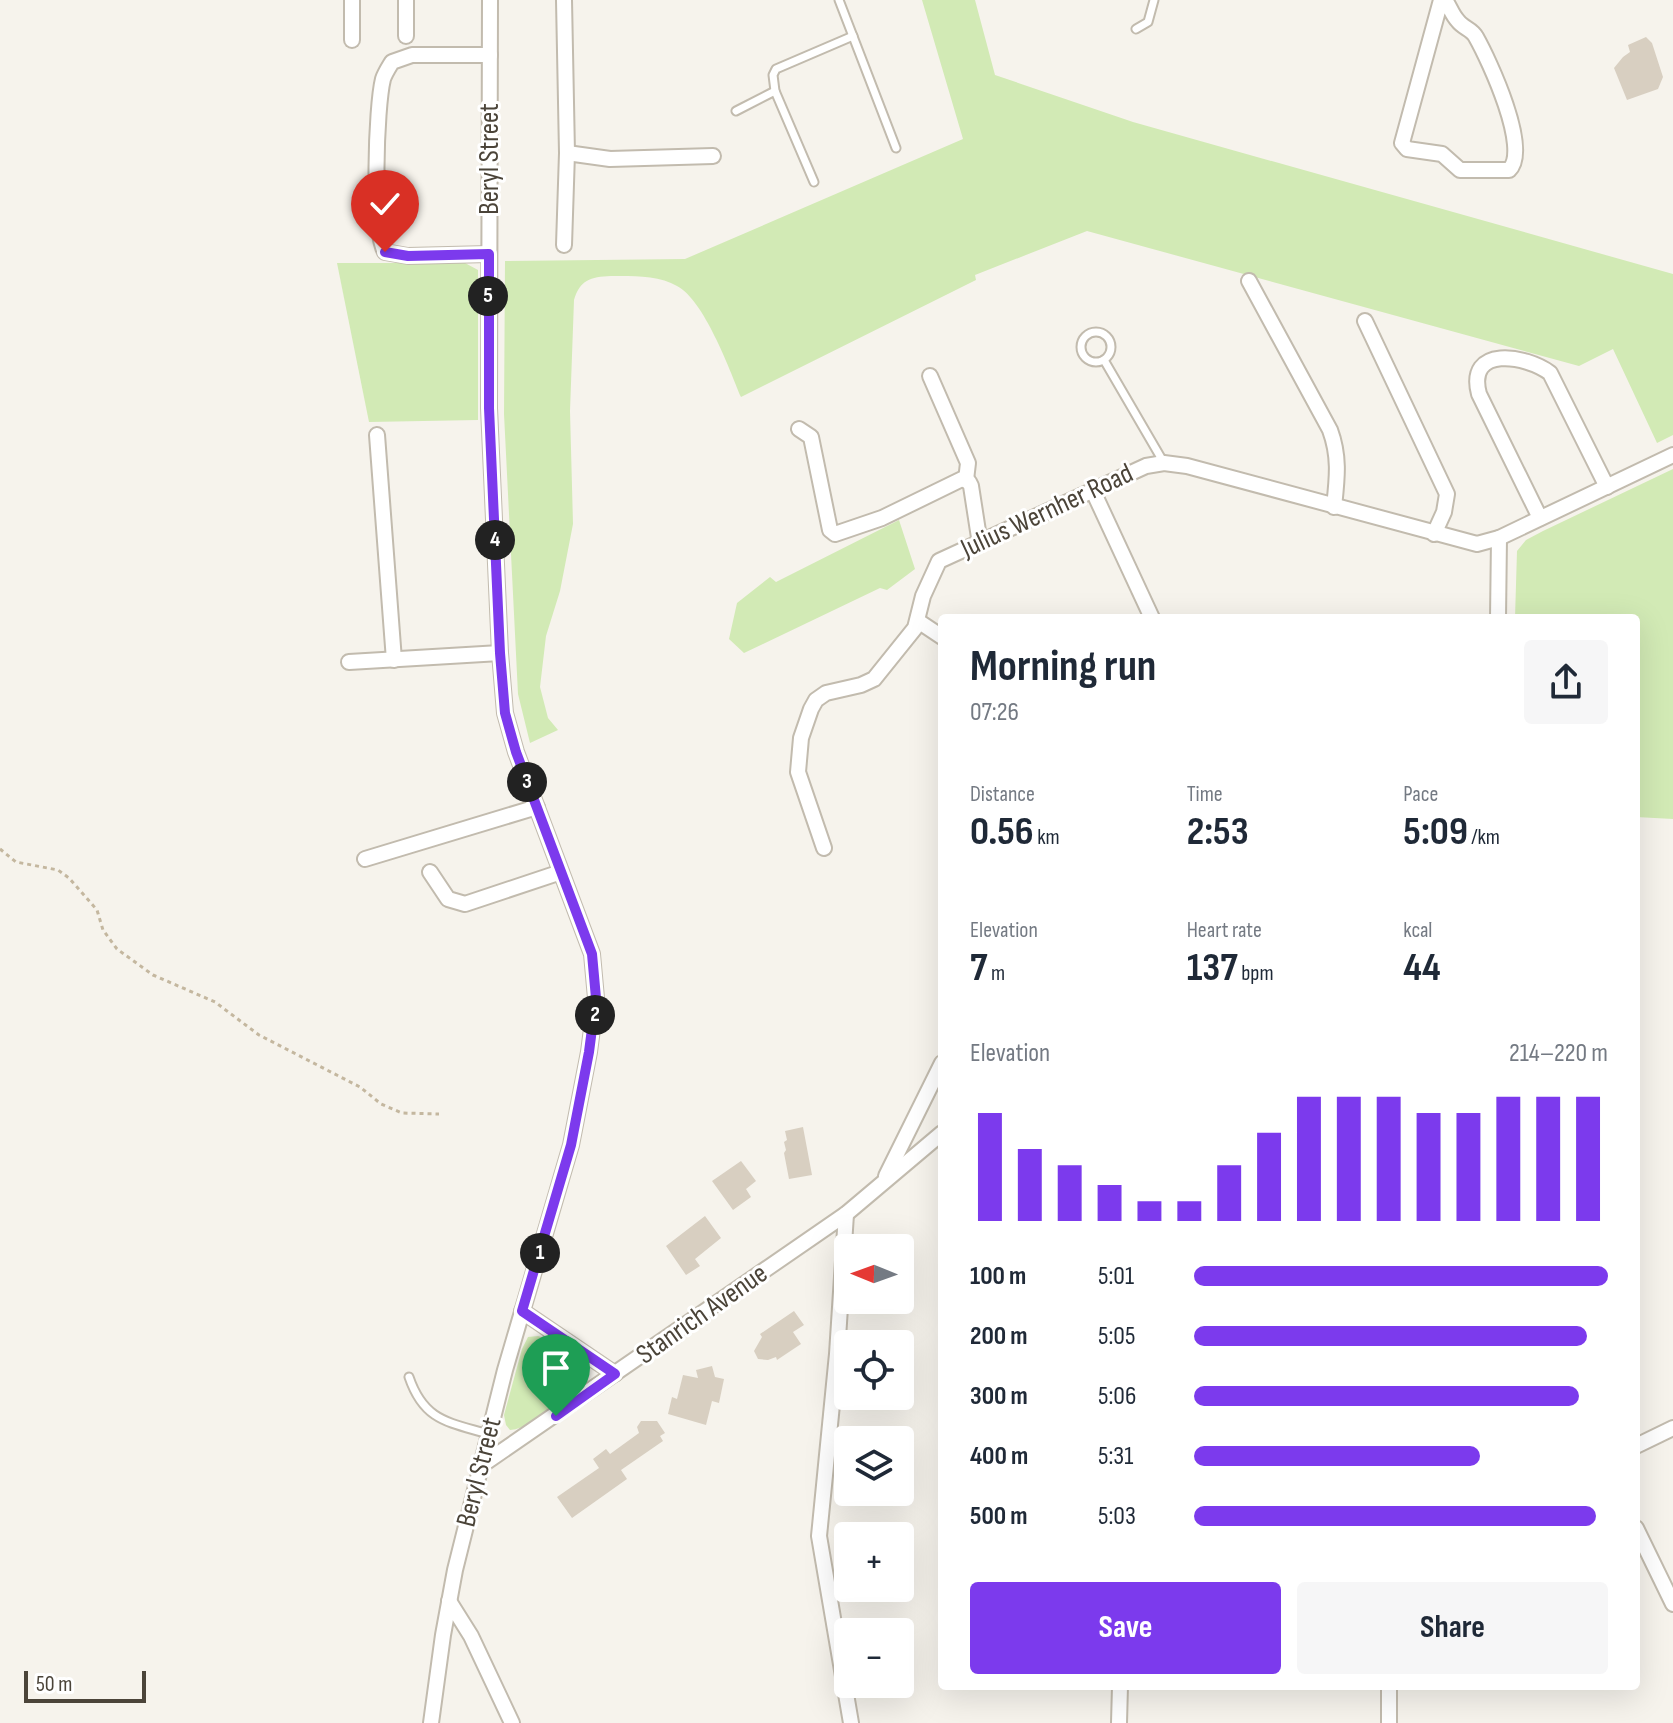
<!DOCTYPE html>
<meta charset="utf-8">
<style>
:root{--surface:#fff;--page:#f6f6f7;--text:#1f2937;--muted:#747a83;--accent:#7c3aed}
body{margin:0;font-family:"Sofia Sans Condensed",sans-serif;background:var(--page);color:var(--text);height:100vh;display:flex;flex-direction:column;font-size:30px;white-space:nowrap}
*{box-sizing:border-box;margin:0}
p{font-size:26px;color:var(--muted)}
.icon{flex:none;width:44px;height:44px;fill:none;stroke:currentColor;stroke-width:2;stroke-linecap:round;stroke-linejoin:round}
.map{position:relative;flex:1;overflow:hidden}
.sheet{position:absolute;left:938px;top:614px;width:702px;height:1076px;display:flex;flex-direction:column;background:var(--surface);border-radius:8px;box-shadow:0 8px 32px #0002}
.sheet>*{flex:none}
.needle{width:52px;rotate:271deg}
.controls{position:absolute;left:834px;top:1234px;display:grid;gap:16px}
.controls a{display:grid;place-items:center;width:80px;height:80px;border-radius:8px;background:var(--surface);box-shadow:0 8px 32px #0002;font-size:40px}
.scale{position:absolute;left:24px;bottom:20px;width:122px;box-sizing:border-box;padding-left:8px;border:4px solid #4b4439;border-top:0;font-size:22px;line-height:28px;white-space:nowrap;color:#4b4439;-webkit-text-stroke:6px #fff;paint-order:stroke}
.pin{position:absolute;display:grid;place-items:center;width:68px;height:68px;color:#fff;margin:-82px -34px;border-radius:50% 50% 50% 0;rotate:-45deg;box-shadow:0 0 8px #0007}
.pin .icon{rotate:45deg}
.km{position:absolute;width:40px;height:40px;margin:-20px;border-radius:50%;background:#222;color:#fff;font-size:22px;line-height:40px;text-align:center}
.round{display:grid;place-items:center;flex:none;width:84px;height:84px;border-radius:8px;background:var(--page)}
.overview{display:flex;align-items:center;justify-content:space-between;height:136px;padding:0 32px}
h1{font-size:44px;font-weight:700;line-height:60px}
.stats{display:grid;grid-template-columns:repeat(3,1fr);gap:12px;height:136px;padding:8px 32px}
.stats div{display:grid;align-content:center}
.stats b{font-size:40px;font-weight:700}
.stats small{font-size:22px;font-weight:400}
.stats p{font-size:22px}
.chart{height:224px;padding:16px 32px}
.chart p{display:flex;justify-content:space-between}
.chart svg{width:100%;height:144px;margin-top:8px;stroke:var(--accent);stroke-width:6}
.cta{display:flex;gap:16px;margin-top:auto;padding:16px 32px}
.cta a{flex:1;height:92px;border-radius:8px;background:var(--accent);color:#fff;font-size:32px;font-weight:700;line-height:92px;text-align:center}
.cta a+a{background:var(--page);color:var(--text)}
ul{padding:0 32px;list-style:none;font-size:26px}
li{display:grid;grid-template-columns:128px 96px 1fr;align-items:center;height:60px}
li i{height:20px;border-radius:10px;background:var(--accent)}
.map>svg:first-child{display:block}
</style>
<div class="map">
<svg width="1673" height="1723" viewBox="0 0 1673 1723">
<rect width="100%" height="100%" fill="#f6f3ec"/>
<g fill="#d2eab5">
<path d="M 922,0 L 975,0 L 995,75 L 1133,122 L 1673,274 L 1673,435 L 1657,443 L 1613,349 L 1579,366 L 1087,231 L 975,275 L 976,280 L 741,397 C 729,368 704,300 677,286 C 659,275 631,276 611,276 C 590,277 580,280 574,300 L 570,411 L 573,524 L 560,591 L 546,636 L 540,687 L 548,718 L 558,730 L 530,743 L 518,694 L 504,414 L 505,261 L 685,259 L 963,139 Z"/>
<path d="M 337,263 L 465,263 L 478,270 L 478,420 L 369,422 Z"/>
<path d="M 1673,469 L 1673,819 L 1636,817 L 1636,618 L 1515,618 L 1517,551 L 1526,540 L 1543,531 Z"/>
<path d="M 899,520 L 915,569 L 887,590 L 880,588 L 744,653 L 729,639 L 737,603 L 770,577 L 776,582 Z"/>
<path d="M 538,1336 C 549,1339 556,1346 565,1351 C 602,1374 571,1394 548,1410 C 537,1418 525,1429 510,1430 L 506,1425 L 504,1415 L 522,1349 L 528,1337 Z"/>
</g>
<g fill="#d8cfc1">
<path d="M 1646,37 L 1652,43 L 1663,77 L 1658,89 L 1627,100 L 1614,68 L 1623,57 L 1630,52 L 1628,45 Z"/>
<path d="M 803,1127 L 812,1175 L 789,1179 L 784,1153 L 786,1150 L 784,1142 L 787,1140 L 785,1131 Z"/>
<path d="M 741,1161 L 756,1181 L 746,1189 L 751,1197 L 733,1210 L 712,1181 Z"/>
<path d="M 705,1216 L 721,1238 L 695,1259 L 700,1266 L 686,1275 L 666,1246 Z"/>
<path d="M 794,1311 L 804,1325 L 793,1332 L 801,1344 L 777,1360 L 776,1357 L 768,1360 L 758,1359 L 754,1351 L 762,1337 L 760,1334 Z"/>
<path d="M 712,1366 L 715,1377 L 724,1379 L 719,1403 L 712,1401 L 706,1425 L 668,1414 L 672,1397 L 677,1399 L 683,1375 L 698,1378 L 696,1370 Z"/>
<path d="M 641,1421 L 657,1421 L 665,1433 L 660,1436 L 663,1441 L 621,1470 L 627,1479 L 572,1518 L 557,1497 L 599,1468 L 593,1459 L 606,1449 L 610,1454 L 639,1433 L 637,1427 Z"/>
</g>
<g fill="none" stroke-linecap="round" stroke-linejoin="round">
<g stroke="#c2bbae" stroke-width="11">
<g id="service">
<path d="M 839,0 L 896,148"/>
<path d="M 1136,29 L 1148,22 L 1154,0"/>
<path d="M 736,111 L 775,91"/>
<path d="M 814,182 L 775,91 L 773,75 L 776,69 L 853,36"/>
<circle cx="1096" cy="347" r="15"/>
<path d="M 1104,360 L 1164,463"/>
<path d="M 409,1377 C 424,1421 448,1422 488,1434"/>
</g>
</g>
<g stroke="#c2bbae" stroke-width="18">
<g id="minor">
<path d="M 352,0 L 352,40"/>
<path d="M 564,0 L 567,153 L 564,245"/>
<path d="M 1441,0 L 1402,143 L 1407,149 L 1442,154 L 1460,170 L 1509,170 C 1531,150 1489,60 1476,37 C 1472,29 1463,28 1458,21 C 1452,15 1450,7 1445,0"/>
<path d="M 406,36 L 406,0"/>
<path d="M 567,153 L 610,159 L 713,156"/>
<path d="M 489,254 L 408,256 L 385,252 C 372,230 376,107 383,79 C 385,73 389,67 392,62 L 412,55 L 490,55"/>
<path d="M 1249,281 L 1330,430 C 1340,457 1337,479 1334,507"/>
<path d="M 1365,321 L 1447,494 L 1444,512 L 1434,534"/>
<path d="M 930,376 L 968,463 L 966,480"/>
<path d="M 799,429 L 811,437 L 830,530 L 835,534 L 882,518 L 962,479 L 969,482 L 971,486 L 980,544"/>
<path d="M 377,435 L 394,660"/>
<path d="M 1093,491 L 1152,618"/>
<path d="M 1540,518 L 1479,394 C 1466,345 1526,355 1550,373 L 1607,487"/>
<path d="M 1498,618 L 1499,538"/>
<path d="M 918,621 L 942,637"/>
<path d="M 349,662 L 500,653"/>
<path d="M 824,848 L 798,772 L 801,738 L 811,709 L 816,700 L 826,693 L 861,685 L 874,679 L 915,628 L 923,596 L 939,561 L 1146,466 L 1164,463 L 1187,466 L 1477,544 L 1499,538 L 1673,455"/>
<path d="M 365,859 L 537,807"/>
<path d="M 430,872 L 448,899 L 465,904 L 561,872"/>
<path d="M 886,1176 L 942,1063"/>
<path d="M 846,1214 L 837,1354 L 819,1536 L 851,1723"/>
<path d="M 522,1311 L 615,1374"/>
<path d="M 1636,1446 L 1673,1428"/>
<path d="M 479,1467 L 846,1214 L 942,1133"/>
<path d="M 1636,1528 L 1673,1604"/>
<path d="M 449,1601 L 471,1636 L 512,1723"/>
<path d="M 431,1723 L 443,1635 L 455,1570 L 505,1370 L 571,1145 L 589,1052 L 596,998 L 592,954 L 516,752 L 505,713 L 500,653 L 489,408 L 490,0"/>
<path d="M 1119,1723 L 1120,1686"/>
<path d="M 1389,1723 L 1389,1686"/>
</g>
</g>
<path stroke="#c4b79f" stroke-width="3" stroke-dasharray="4 4" stroke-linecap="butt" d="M 0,849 L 16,862 L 58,870 L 69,878 L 97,910 L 103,930 L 117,949 L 153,975 L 215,1002 L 259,1035 L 360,1087 L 381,1104 L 402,1113 L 439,1114"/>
<use href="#service" stroke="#fff" stroke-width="7"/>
<use href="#minor" stroke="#fff" stroke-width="14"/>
</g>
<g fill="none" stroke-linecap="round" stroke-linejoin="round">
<g stroke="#fff" stroke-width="16">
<path id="route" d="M 385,252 L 408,256 L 489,254 L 489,408 L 500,653 L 505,713 L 516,752 L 592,954 L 596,998 L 589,1052 L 571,1145 L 522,1311 L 615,1374 L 556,1416"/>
</g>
<use href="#route" stroke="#7c3aed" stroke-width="10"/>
</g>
<g text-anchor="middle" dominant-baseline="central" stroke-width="6" stroke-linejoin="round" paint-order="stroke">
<g font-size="28" fill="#4b4439" stroke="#fff">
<text transform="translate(489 159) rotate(-90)">Beryl Street</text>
<text transform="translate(1047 511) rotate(-25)">Julius Wernher Road</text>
<text transform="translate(702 1314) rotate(-35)">Stanrich Avenue</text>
<text transform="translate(479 1472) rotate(-76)">Beryl Street</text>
</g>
</g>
</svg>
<div class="controls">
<a><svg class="needle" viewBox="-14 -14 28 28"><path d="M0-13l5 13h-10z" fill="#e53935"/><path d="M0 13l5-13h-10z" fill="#747a83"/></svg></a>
<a><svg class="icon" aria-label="locate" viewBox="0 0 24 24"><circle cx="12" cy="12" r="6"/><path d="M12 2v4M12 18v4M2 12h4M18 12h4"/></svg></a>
<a><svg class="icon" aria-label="layers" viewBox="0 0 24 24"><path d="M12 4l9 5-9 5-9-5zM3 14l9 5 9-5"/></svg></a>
<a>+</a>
<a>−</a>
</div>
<div class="scale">50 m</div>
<div class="pin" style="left:556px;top:1416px;background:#1e9e55"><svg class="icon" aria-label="arrive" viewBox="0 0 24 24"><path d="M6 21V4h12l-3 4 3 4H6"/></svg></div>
<div class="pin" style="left:385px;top:252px;background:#d93025"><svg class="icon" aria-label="check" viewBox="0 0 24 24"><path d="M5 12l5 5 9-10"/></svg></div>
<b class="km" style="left:540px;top:1253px">1</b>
<b class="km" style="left:595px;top:1015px">2</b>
<b class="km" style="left:527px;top:782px">3</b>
<b class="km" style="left:495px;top:540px">4</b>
<b class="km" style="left:488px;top:296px">5</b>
<section class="sheet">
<div class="overview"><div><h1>Morning run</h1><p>07:26</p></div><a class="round"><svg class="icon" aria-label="share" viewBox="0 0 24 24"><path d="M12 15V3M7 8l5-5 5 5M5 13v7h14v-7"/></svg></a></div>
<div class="stats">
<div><p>Distance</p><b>0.56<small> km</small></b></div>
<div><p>Time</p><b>2:53</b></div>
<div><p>Pace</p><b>5:09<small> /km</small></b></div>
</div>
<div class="stats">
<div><p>Elevation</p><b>7<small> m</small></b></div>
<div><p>Heart rate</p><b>137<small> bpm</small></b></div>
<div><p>kcal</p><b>44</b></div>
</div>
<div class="chart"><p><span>Elevation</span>214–220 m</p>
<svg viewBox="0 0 160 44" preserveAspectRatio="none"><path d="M5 44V11M15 44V22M25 44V27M35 44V33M45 44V38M55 44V38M65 44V27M75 44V17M85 44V6M95 44V6M105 44V6M115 44V11M125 44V11M135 44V6M145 44V6M155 44V6"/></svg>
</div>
<ul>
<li><b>100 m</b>5:01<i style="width:100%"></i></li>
<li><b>200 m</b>5:05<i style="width:95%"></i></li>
<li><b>300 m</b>5:06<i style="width:93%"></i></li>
<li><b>400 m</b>5:31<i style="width:69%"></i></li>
<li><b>500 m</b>5:03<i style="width:97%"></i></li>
</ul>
<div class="cta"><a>Save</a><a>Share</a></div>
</section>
</div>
